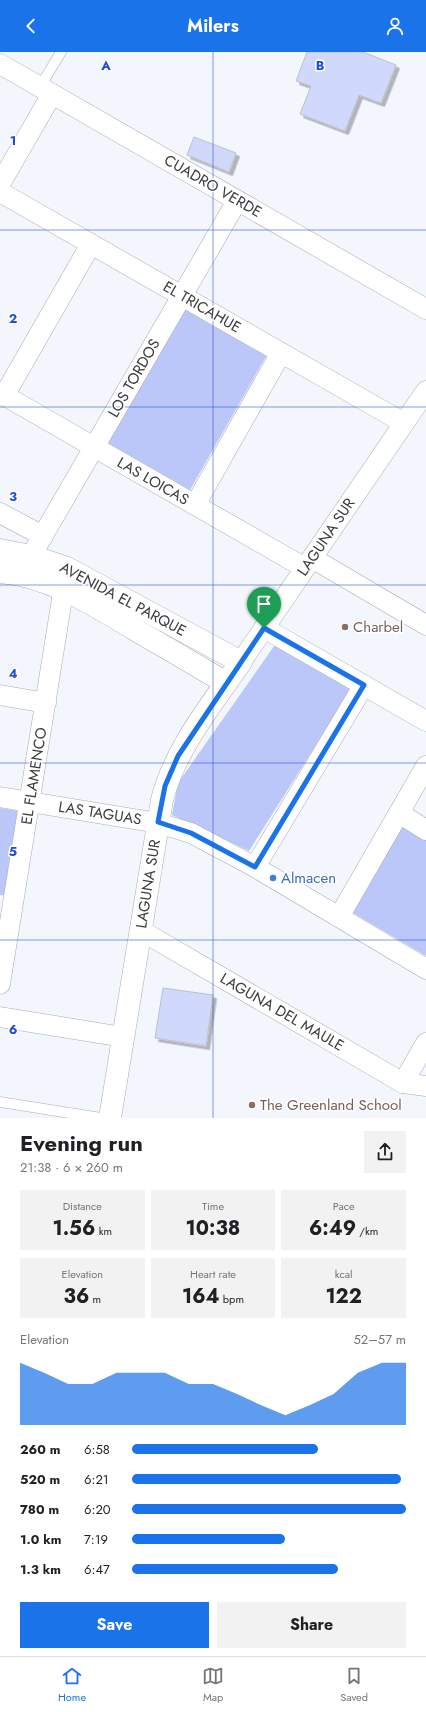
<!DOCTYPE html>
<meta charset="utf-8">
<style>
:root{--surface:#fff;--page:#f2f2f2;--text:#202124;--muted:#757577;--line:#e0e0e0;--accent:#1a73e8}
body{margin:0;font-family:Jost,sans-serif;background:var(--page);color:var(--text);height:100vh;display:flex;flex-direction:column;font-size:15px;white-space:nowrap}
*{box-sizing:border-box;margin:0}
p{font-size:13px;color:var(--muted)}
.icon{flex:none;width:22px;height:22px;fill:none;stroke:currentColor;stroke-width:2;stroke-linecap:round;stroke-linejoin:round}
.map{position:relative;height:1066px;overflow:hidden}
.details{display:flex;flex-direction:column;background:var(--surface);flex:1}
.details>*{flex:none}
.pin{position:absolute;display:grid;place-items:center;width:34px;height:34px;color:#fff;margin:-41px -17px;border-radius:50% 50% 50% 0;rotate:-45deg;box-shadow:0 0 4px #0007}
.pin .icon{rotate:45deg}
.round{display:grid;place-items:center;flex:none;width:42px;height:42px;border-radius:0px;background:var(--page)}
.head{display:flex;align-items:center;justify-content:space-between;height:68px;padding:0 20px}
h1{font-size:22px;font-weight:700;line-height:30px}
.figures{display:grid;grid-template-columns:repeat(3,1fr);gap:6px;height:68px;padding:4px 20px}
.figures div{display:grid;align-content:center;border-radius:0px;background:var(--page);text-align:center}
.figures b{font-size:20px;font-weight:700}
.figures small{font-size:11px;font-weight:400}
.figures p{font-size:11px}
.chart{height:112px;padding:8px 20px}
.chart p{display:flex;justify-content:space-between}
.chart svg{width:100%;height:72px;margin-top:4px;fill:var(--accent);opacity:.7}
.action{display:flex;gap:8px;margin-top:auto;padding:8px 20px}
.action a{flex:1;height:46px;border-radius:0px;background:var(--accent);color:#fff;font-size:16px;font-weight:700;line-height:46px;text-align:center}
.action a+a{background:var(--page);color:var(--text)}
ul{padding:0 20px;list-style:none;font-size:13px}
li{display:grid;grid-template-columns:64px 48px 1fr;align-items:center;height:30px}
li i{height:10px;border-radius:5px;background:var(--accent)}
header{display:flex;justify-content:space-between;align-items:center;height:52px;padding:0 20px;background:var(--accent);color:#fff;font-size:18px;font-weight:700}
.dock{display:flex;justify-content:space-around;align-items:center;height:56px;border-top:1px solid var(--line);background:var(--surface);font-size:11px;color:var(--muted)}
.dock a{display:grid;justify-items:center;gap:2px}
.dock .active{color:var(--accent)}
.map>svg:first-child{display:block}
</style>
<header><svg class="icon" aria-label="back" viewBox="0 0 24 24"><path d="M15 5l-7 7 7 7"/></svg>Milers<svg class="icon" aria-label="person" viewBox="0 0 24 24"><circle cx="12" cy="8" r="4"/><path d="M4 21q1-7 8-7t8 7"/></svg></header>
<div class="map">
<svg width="426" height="1066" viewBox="0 0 426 1066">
<defs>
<filter id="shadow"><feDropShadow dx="3.5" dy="3.5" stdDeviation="0" flood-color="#0004"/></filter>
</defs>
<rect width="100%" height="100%" fill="#f3f6fd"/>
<g fill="#bac7f8">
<path d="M 184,255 L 267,303 L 190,438 L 106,390 Z"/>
<path d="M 277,590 L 352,636 L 249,799 L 172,763 L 178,731 Z"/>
<path d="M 0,756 L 24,760 L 11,844 L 0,843 Z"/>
<path d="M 398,772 L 426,788 L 426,904 L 348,858 Z"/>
</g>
<g fill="#d0d9fb" stroke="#bec0c8" filter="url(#shadow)">
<path d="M 307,0 L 363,0 L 396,13 L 381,51 L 359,43 L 345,79 L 300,62 L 311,34 L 296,29 Z"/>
<path d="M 194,85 L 236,101 L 229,120 L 187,103 Z"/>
<path d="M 163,936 L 213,943 L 206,994 L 155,986 Z"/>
</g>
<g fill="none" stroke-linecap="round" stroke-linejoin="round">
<g stroke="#a9abb2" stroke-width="11">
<g id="service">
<path d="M 40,35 L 61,0"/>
<path d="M 0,1050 L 101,1066"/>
</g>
</g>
<g stroke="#a9abb2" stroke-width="21">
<g id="minor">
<path d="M 0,12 L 426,257"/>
<path d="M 0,132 L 52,42"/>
<path d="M 0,140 L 404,371"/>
<path d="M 0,341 L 305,516"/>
<path d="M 4,344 L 91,192"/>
<path d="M 195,453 L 281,301"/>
<path d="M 0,461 L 43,484"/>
<path d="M 31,504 L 237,149"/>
<path d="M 312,506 L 426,573"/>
<path d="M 264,576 L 426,669"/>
<path d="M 241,610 L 426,339"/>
<path d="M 0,643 L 46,651"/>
<path d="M 0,745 L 158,771 L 191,781 L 255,815 L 426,917"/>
<path d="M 399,761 L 426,778"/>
<path d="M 255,815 L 364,633"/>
<path d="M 339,865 L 426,714"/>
<path d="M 140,878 L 403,1031 L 426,1034"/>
<path d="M 0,932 L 66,522"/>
<path d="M 0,965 L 123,985"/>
<path d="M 403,1031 L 426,991"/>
</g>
</g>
<g stroke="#a9abb2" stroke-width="23">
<g id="tertiary">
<path d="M 0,498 L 31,504 L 67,516 L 241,610 C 211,653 175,697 162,748 L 110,1066"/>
<path d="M 0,520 C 49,524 92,552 134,577 C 165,595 196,613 226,631"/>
</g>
</g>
<use href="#service" stroke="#fff" stroke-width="10"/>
<use href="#minor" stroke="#fff" stroke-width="20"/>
<use href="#tertiary" stroke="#fff" stroke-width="22"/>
</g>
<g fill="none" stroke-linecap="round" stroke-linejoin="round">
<g stroke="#fff" stroke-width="8">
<path id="route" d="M 264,576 L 364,633 L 255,815 L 191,781 L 158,770 L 165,734 L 178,704 Z"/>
</g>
<use href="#route" stroke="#1a73e8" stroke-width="5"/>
</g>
<path fill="none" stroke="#1d4ed8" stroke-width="1" stroke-opacity="0.55" d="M 213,0 L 213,1066M 0,178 L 426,178M 0,355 L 426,355M 0,533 L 426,533M 0,711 L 426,711M 0,888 L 426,888"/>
<g fill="#8d6e63" stroke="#fff" stroke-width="1.5">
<circle cx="345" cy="575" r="4"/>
<circle cx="252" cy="1053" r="4"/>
</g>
<circle fill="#3f7fe0" stroke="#fff" stroke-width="1.5" cx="273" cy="826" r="4"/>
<g text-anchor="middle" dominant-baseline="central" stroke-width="3" stroke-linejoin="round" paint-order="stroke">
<g font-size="15" fill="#3b3c3f" stroke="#fff">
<text transform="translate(213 134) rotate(30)">CUADRO VERDE</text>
<text transform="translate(202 255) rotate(30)">EL TRICAHUE</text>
<text transform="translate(134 326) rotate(-60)">LOS TORDOS</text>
<text transform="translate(153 429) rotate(30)">LAS LOICAS</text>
<text transform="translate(326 485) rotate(-56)">LAGUNA SUR</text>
<text transform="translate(123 547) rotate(28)">AVENIDA EL PARQUE</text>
<text transform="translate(34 724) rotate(-81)">EL FLAMENCO</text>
<text transform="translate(100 761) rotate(9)">LAS TAGUAS</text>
<text transform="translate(148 832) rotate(-81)">LAGUNA SUR</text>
<text transform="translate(282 960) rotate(30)">LAGUNA DEL MAULE</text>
</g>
<g font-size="15" fill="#785e54" stroke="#fff" text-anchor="start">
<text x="353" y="575">Charbel</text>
<text x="260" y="1053">The Greenland School</text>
</g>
<g font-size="15" fill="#366cbe" stroke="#fff" text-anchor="start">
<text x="281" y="826">Almacen</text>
</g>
</g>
<g font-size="13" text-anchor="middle" font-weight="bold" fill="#1d4ed8" stroke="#fff" stroke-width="3" stroke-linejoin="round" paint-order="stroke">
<text x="106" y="18">A</text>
<text x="320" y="18">B</text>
<text x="13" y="93">1</text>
<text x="13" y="271">2</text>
<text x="13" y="449">3</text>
<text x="13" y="626">4</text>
<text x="13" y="804">5</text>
<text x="13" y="982">6</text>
</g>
</svg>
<div class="pin" style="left:264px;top:576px;background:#1e9e55"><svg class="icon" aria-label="arrive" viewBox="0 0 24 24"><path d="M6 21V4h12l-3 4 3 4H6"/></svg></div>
</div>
<section class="details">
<div class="head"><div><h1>Evening run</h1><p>21:38 · 6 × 260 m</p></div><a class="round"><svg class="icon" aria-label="share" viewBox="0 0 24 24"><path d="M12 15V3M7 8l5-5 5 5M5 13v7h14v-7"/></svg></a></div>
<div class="figures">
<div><p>Distance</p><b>1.56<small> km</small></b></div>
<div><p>Time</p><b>10:38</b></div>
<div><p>Pace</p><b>6:49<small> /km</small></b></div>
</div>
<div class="figures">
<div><p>Elevation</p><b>36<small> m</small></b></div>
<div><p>Heart rate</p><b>164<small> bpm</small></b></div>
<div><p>kcal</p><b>122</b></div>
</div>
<div class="chart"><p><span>Elevation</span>52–57 m</p>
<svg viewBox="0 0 160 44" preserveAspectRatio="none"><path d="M0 44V6L10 12L20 19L30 19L40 12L50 12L60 12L70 19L80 19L90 25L100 32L110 38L120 32L130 25L140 12L150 6L160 6V44z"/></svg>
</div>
<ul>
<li><b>260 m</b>6:58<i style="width:68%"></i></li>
<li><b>520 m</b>6:21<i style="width:98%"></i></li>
<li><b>780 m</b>6:20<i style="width:100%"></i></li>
<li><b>1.0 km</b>7:19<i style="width:56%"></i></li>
<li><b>1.3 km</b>6:47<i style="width:75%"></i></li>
</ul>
<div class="action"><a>Save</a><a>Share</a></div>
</section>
<nav class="dock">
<a class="active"><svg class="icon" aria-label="home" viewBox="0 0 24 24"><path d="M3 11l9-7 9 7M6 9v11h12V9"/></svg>Home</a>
<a><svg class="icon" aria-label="map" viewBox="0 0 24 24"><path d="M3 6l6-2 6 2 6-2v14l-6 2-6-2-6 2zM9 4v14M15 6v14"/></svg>Map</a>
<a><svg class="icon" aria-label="saved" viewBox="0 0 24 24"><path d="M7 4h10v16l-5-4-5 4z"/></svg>Saved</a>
</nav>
